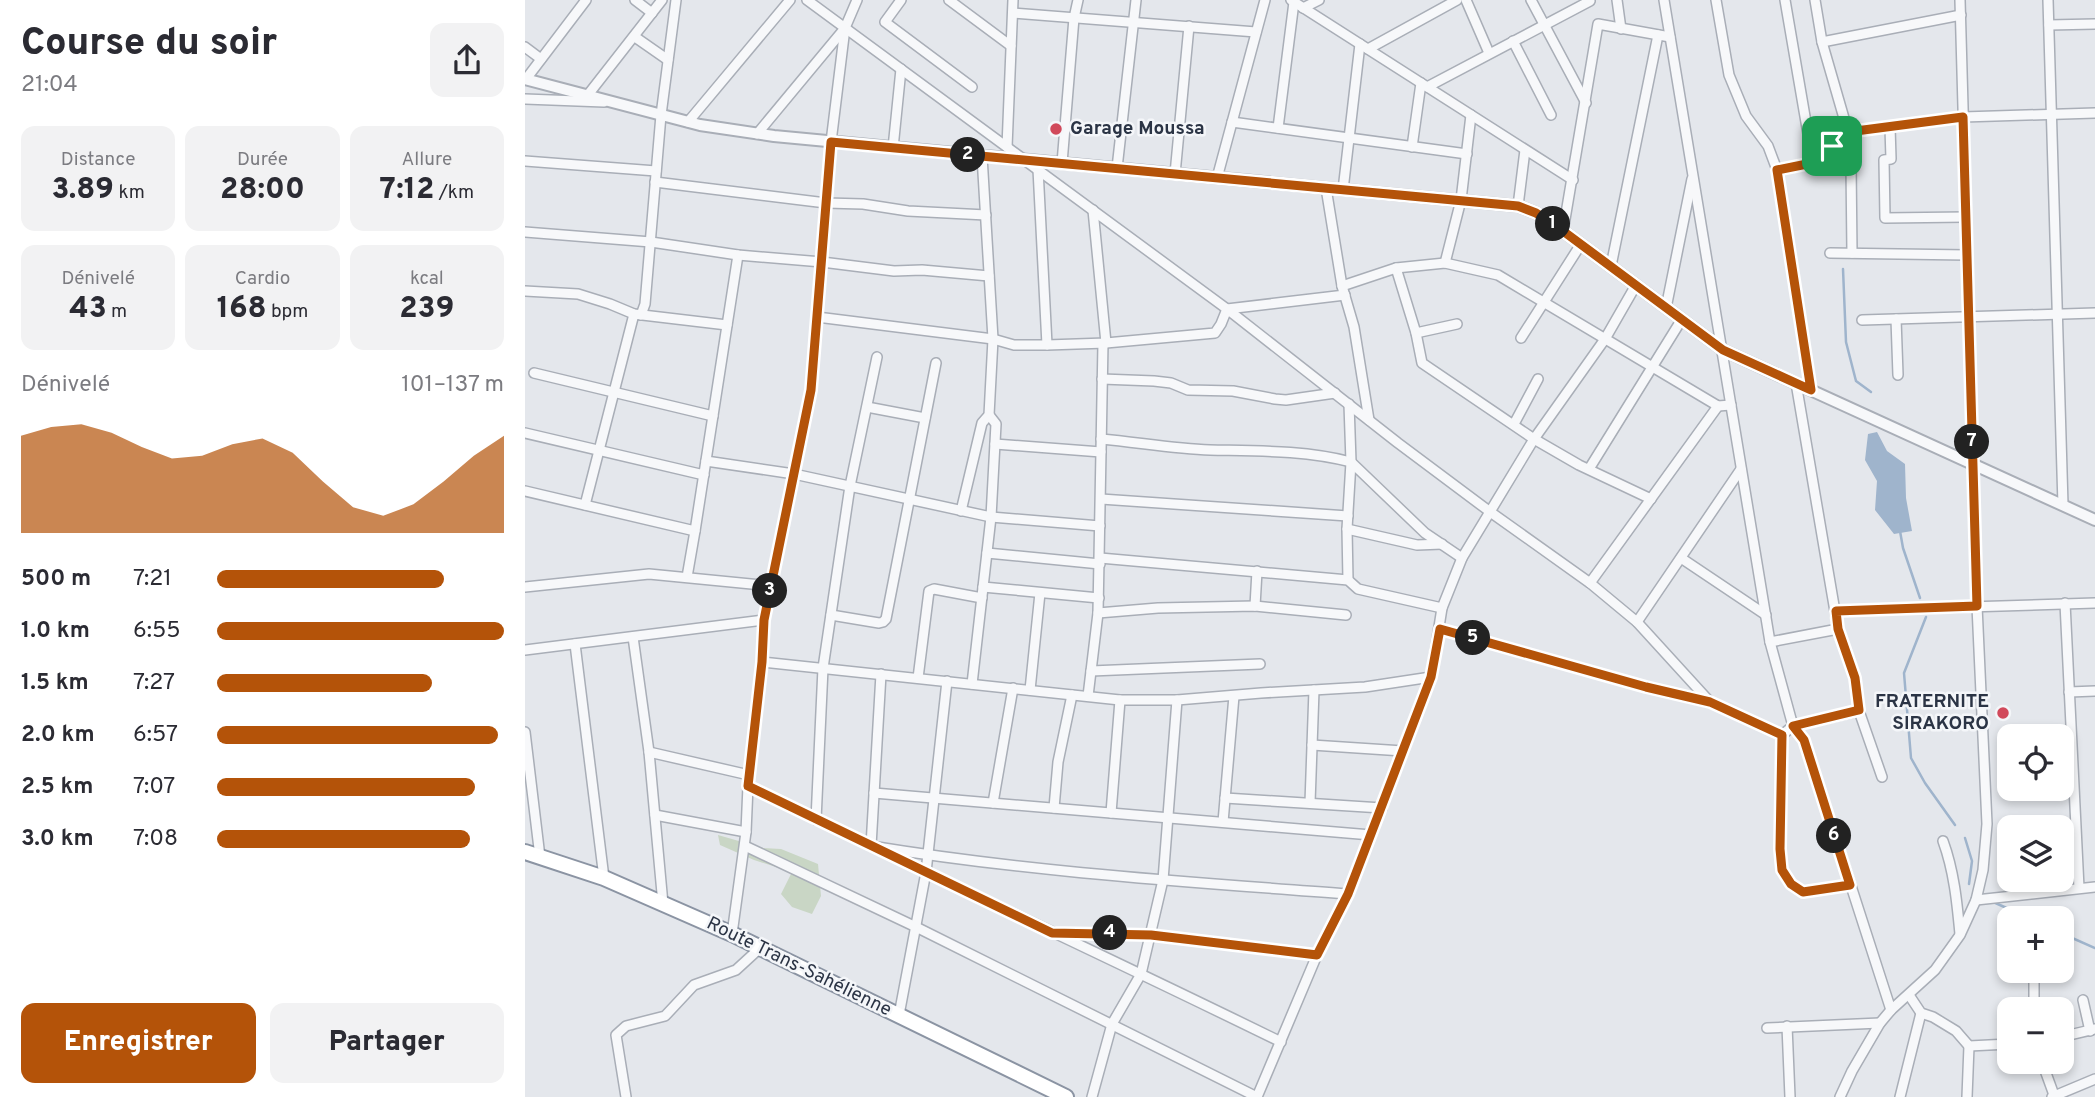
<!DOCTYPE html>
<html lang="fr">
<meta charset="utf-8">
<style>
:root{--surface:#fff;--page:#f2f2f3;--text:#2b2b33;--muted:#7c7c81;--accent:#b45309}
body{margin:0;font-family:Overpass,sans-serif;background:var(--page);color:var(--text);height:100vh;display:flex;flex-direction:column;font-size:26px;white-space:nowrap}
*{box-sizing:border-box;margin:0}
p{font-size:23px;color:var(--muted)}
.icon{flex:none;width:38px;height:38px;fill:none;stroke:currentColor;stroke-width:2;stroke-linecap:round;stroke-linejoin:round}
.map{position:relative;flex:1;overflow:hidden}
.side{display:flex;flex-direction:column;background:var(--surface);width:525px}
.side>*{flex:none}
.tools{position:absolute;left:1472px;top:724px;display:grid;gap:14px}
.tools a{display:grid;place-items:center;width:77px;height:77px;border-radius:14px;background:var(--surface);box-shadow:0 4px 10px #0003;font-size:35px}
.pin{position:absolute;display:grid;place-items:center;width:60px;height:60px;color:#fff;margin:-30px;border-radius:14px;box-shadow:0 4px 10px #0006}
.km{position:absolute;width:35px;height:35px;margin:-18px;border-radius:50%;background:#222;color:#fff;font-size:19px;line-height:35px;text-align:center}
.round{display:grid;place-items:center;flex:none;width:74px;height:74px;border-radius:14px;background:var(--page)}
.overview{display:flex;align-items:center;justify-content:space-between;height:119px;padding:0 21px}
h1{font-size:38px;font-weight:800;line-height:52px}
.figures{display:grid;grid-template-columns:repeat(3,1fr);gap:10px;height:119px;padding:7px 21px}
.figures div{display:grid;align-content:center;border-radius:14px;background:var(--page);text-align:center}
.figures b{font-size:30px;font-weight:800}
.figures small{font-size:19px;font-weight:400}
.figures p{font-size:19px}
.chart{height:196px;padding:14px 21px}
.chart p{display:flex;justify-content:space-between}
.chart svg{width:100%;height:126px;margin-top:7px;fill:var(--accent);opacity:.7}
.primary-button{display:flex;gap:14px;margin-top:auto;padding:14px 21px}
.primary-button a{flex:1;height:80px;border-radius:14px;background:var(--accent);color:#fff;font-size:28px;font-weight:800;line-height:80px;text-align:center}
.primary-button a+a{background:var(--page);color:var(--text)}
ul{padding:0 21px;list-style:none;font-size:23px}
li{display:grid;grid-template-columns:112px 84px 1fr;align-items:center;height:52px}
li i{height:18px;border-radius:9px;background:var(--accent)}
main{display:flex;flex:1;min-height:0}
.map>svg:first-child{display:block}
</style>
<main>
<section class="side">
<div class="overview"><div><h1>Course du soir</h1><p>21:04</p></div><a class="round"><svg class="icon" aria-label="share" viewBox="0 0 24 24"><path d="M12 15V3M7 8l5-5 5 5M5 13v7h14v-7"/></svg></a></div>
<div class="figures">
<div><p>Distance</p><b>3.89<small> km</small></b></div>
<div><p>Durée</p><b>28:00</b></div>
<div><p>Allure</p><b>7:12<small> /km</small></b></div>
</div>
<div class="figures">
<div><p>Dénivelé</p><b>43<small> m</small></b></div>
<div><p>Cardio</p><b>168<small> bpm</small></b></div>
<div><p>kcal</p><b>239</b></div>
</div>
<div class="chart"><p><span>Dénivelé</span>101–137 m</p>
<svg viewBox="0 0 160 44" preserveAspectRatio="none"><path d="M0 44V10L10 7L20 6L30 9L40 14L50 18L60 17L70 13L80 11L90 16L100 26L110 35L120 38L130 34L140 26L150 17L160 10V44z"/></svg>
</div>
<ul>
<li><b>500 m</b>7:21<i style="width:79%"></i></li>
<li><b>1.0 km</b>6:55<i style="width:100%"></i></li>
<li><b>1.5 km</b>7:27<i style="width:75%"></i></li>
<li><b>2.0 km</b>6:57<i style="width:98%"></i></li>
<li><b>2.5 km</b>7:07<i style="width:90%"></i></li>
<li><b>3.0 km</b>7:08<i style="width:88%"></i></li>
</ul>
<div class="primary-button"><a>Enregistrer</a><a>Partager</a></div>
</section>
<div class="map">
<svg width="1570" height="1097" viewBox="0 0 1570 1097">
<rect width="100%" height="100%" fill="#e4e7ec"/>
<path fill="#c9d6c5" d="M 193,835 L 238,848 L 256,849 L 293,864 L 296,896 L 287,914 L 267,907 L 256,894 L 267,872 L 229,860 L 195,845 Z"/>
<path fill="#9fb4cc" d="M 1352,432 L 1362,451 L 1380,464 L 1381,498 L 1387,531 L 1369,534 L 1350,510 L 1352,481 L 1340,460 L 1343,434 Z"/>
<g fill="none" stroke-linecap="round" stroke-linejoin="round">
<g stroke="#9fb4cc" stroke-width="2.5">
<path d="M 1318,269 L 1321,342 L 1331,381 L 1346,392"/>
<path d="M 1375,531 L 1378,548 L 1395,598"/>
<path d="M 1401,617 L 1379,673 L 1386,758 L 1400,783 L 1430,825"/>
<path d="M 1440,838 L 1447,861 L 1444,884"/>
<path d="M 1466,901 L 1506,919"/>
<path d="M 1536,933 L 1570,948"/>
</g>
<g stroke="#a9aeb7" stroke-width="12">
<g id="minor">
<path d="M 110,0 L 127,13"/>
<path d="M 282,0 L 702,309 L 873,443 L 964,511 L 1065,583 L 1112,622 L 1185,702 L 1257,735 L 1268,726 L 1334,711 L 1357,777"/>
<path d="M 376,0 L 360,22 L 447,87"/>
<path d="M 424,0 L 486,46"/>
<path d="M 766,0 L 1048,180"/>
<path d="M 941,0 L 964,53"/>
<path d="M 1006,0 L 1061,103"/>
<path d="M 1092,0 L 1096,29"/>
<path d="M 1139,0 L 1245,642 L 1268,726 L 1279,740 L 1366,1010"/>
<path d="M 1191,0 L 1204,75 L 1221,116 L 1243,146 L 1252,170 L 1286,390"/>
<path d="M 1260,0 L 1288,163"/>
<path d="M 1523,0 L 1538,505"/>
<path d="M 778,8 L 794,0"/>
<path d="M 488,13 L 731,32"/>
<path d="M 1524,25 L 1570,24"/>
<path d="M 110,37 L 143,60"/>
<path d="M 988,41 L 1026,115"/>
<path d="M 1297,42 L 1436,15"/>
<path d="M 0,47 L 16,59"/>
<path d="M 843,49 L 932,0"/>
<path d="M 1,79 L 61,0"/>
<path d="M 902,87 L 1065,1"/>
<path d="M 62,96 L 137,0"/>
<path d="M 0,99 L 79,102"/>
<path d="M 163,122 L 265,0"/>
<path d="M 707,122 L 942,154"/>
<path d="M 1365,127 L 1366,159 L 1359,160 L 1360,218 L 1441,217"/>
<path d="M 753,128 L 769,2"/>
<path d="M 1323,132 L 1438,117 L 1570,113"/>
<path d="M 232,134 L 320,28 L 332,0"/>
<path d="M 1307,146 L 1326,165 L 1327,253"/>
<path d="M 482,147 L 488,0"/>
<path d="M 887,147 L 896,83"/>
<path d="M 368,148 L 376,69"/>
<path d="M 0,161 L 131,171"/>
<path d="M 537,163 L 549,18 L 553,0"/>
<path d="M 592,168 L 611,0"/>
<path d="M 513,169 L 522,345"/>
<path d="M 1252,170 L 1288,163 L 1323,132 L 1297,42 L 1290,0"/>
<path d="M 650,174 L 664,26"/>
<path d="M 692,178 L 740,0"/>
<path d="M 130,182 L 301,203 L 338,204 L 383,211 L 461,215"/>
<path d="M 801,188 L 817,286 L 829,327 L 844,420"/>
<path d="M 818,190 L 835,44"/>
<path d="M 993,206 L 1000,150"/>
<path d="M 568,210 L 581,343"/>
<path d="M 1038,231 L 1073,24 L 1145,37"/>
<path d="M 0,232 L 126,242 L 213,255 L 297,262 L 369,271 L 397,270 L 464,276"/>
<path d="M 1305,253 L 1442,255"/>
<path d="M 920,263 L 936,200 L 946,115"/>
<path d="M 1086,266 L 1133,35"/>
<path d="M 871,268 L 891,333 L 897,363 L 1009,439 L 1054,465 L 1126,499"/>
<path d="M 817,286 L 871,268 L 920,263 L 973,275 L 1193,406 L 1206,405"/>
<path d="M 0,291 L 53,294 L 85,304 L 109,314 L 202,325"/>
<path d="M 1141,308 L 1167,179"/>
<path d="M 116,315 L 120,304 L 136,115 L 151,0"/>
<path d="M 292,317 L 468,339 L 489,345 L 522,345 L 581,343 L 690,333 L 696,324 L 702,309 L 820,295"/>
<path d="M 1371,319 L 1373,375"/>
<path d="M 1337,320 L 1570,313"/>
<path d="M 891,333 L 932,324"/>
<path d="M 996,338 L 1056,244"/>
<path d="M 9,373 L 188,416"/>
<path d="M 577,379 L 629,381 L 646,383 L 663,390 L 708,391 L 750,399 L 761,400 L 810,393"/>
<path d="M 342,407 L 400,418"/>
<path d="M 989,424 L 1013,379"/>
<path d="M 0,433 L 179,475"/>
<path d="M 576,439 C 612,442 648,449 685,450 C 732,451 780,450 826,462 L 900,533 L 937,558"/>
<path d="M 470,444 L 576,452"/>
<path d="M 181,461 L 269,474 L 466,517 L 575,526"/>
<path d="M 1064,469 L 1157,319"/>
<path d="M 0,491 L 170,531"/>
<path d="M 576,499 L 823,516"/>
<path d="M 60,505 L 109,314"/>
<path d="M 436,511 L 457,423 L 464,415 L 468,339 L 457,156"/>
<path d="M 822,529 L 892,545 L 917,544"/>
<path d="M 462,553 L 575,564"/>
<path d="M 575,558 L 823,580 L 833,589 L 917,608"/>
<path d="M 1156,558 L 1241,615"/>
<path d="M 162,577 L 170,531 L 213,255"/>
<path d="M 823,580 L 822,529 L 826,462 L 824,404"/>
<path d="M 1065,583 L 1193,406"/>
<path d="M 0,587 L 124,574 L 246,586"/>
<path d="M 458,587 L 574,598"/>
<path d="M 1540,603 L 1554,888"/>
<path d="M 730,606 L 732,571"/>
<path d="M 1311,611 L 1570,603"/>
<path d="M 573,613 L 633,608 L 730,606 L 821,615"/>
<path d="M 306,615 L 354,623 L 358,622 L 361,619 L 411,363"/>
<path d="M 1112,622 L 1216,469"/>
<path d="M 915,629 L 1121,687 L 1183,702"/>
<path d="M 1313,629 L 1330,678 L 1334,711"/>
<path d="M 108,637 L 124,752 L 138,904"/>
<path d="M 1245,642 L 1313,629 L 1271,383"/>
<path d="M 50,644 L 79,878"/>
<path d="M 0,650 L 239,620"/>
<path d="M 237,662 L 595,700 L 652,700 L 736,693 L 840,687 L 906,677"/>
<path d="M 566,671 L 735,664"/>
<path d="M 356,674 L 346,846 C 504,872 664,882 823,894"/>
<path d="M 393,678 L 404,591 L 409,589 L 457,598"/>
<path d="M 447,684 L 466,517 L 471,424 L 464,415"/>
<path d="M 505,690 L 515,593"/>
<path d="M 1544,692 L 1570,691"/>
<path d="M 563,696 L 573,613 L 578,343"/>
<path d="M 0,732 L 15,857"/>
<path d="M 1257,735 L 1255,849 L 1257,870 L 1266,884 L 1278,892 L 1325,885"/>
<path d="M 787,745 L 878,751"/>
<path d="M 124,752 L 224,775"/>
<path d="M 223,786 C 400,873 579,955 756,1042"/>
<path d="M 349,793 L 846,835"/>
<path d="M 700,798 L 857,808"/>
<path d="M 468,803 L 488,688"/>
<path d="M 785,803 L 789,690"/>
<path d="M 529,808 L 533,762 L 547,695"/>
<path d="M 586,813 L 595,700"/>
<path d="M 130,815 L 221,832"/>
<path d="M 291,820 L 298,668 L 325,486 L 352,357"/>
<path d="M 698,822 L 709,696"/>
<path d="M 1418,841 C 1429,871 1432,902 1435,934"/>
<path d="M 220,846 L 391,927 L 732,1097"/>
<path d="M 1451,900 L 1570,887"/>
<path d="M 532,933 L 626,935 L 792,955"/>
<path d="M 207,934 L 221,832 L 223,786 L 237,662 L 239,620 L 286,390 L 306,142 L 320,28"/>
<path d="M 1509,971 L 1509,1010"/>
<path d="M 1384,995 L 1396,1013 L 1408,1017 L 1431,1031 L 1444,1046 L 1484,1044"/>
<path d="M 1558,1000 L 1565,1031"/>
<path d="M 374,1015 L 401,872 L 422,681"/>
<path d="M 1262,1026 L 1265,1097"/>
<path d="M 1242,1028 L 1355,1023"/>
<path d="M 1536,1037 L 1570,1029"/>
<path d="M 1517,1062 L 1529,1095"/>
<path d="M 101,1097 L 91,1035 L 101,1026 L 140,1016 L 169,985 L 211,970 L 235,948"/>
<path d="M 567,1097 L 587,1024 L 616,974 L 638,880 L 652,700"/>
<path d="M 732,1097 L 792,955 L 823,894 L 906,677 L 917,608 L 937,558 L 1009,439 L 1080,339 L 1111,285"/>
<path d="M 1315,1097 L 1327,1071 L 1355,1023 L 1366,1010 L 1410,970 L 1435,935 L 1451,900 L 1458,870 L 1462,824 L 1452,606 L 1435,0"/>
<path d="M 1375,1097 L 1396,1013"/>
<path d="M 1442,1097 L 1444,1046"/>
<path d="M 1527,1097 L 1570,1079"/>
</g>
</g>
<g stroke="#a9aeb7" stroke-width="14">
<path id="tertiary" d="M 0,79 L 175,125 L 249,136 L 993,206 L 1011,213 L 1038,231 L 1198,350 L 1570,520"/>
</g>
<g stroke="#8b94a3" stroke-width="18">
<path id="trunk" d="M 0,852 L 79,878 L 207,934 L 541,1097"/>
</g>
<use href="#minor" stroke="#f7f8fa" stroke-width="9"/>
<use href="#tertiary" stroke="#f7f8fa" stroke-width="10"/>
<use href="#trunk" stroke="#fff" stroke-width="14"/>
</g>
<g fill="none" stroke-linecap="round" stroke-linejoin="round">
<g stroke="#fff" stroke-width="14">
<path id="route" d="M 1438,117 L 1452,606 L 1311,611 L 1313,629 L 1330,678 L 1334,710 L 1268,726 L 1279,740 L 1325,885 L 1278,892 L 1266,884 L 1257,870 L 1255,849 L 1257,735 L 1185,702 L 1121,687 L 915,629 L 906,677 L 823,894 L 792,955 L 626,935 L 527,933 L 223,786 L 237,662 L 239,620 L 286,390 L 306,142 L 993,206 L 1011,213 L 1038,231 L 1198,350 L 1286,390 L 1252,170 L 1287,163 L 1323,132 Z"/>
</g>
<use href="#route" stroke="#b45309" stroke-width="9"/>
</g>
<g fill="#d1495b" stroke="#f4f6f9" stroke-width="2.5">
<circle cx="531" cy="129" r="7"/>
<circle cx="1478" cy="713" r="7"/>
</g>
<g text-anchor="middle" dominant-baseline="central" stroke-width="5" stroke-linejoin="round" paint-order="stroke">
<g font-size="19" font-weight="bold" fill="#2b3445" stroke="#f4f6f9" text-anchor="start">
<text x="545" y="129">Garage Moussa</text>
<text x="1464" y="702" text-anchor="end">FRATERNITE<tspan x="1464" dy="22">SIRAKORO</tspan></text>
</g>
<g font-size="19" fill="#2b3445" stroke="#f4f6f9">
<text transform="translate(274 967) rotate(26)">Route Trans-Sahélienne</text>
</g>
</g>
</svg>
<div class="tools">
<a><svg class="icon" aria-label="locate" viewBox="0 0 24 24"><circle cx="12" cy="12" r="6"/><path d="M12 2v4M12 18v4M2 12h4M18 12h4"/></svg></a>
<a><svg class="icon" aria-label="layers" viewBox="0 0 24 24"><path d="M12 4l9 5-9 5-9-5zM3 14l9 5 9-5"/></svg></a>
<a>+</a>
<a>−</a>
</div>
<div class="pin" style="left:1307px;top:146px;background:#1e9e55"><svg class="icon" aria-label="arrive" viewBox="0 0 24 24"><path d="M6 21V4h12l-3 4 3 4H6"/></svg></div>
<b class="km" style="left:1028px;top:224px">1</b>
<b class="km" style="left:443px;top:155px">2</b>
<b class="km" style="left:245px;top:591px">3</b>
<b class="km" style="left:585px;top:933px">4</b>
<b class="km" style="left:948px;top:638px">5</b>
<b class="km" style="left:1309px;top:836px">6</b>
<b class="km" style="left:1447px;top:442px">7</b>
</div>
</main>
